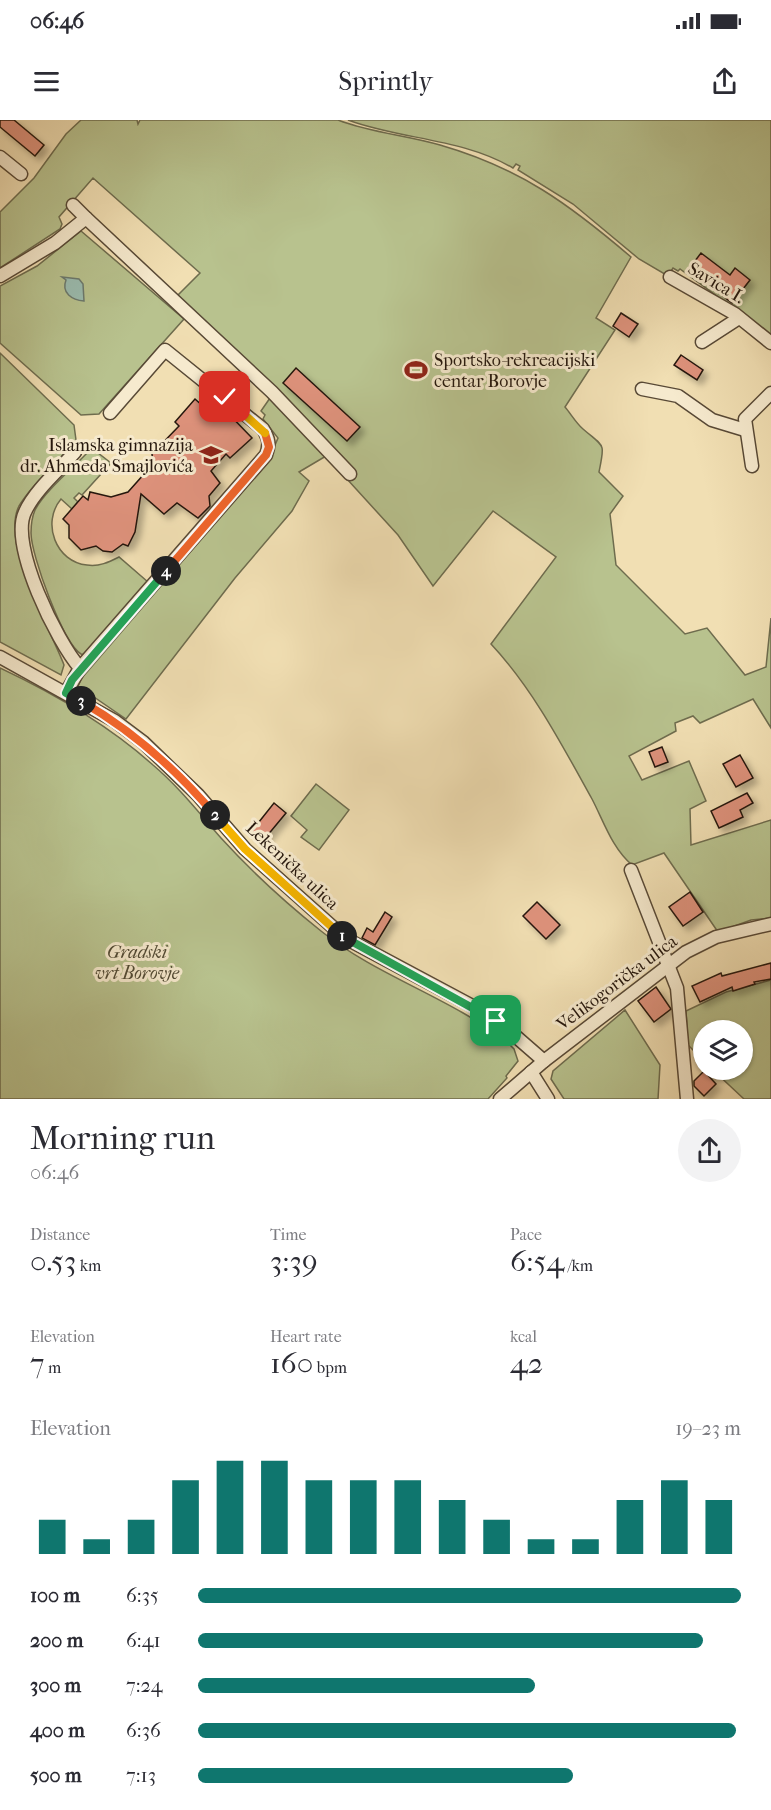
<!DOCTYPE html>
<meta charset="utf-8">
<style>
:root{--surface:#fff;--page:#f2f2f3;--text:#2b2b33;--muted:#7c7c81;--accent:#0f766e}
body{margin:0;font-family:"IM FELL French Canon",serif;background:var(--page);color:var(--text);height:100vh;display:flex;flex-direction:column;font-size:22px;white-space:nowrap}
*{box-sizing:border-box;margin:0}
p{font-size:20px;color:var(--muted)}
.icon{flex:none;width:33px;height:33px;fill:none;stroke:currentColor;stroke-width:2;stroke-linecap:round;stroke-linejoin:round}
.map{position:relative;height:979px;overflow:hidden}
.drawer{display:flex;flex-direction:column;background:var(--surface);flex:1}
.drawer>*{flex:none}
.tools{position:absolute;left:693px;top:900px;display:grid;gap:12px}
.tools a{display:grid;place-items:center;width:60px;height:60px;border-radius:50%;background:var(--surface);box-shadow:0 2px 4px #0004;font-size:30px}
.pin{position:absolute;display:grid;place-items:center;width:51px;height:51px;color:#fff;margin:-26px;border-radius:12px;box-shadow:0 3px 9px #0006}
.km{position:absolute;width:30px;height:30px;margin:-15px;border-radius:50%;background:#222;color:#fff;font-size:16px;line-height:30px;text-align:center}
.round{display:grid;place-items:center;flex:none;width:63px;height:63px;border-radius:32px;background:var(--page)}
.summary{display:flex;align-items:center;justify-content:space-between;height:102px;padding:0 30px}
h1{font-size:33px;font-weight:600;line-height:45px}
.figures{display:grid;grid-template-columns:repeat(3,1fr);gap:9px;height:102px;padding:6px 30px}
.figures div{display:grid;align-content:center}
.figures b{font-size:30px;font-weight:600}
.figures small{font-size:16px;font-weight:400}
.figures p{font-size:16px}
.chart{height:168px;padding:12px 30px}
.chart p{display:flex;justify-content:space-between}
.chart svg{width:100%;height:108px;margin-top:6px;stroke:var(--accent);stroke-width:6}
ul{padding:0 30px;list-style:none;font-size:20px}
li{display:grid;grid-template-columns:96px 72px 1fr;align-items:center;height:45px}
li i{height:15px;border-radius:8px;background:var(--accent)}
.status{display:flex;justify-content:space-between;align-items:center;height:42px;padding:0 30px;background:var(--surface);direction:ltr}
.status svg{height:16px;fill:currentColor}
header{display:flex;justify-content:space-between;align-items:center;height:78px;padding:0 30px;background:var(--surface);font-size:27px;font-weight:600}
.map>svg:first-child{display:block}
</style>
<div class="status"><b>06:46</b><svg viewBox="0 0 49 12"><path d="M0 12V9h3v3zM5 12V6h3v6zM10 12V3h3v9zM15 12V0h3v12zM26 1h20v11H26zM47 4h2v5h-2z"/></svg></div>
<header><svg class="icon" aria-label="menu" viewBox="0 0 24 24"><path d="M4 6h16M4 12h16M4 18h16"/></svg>Sprintly<svg class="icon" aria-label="share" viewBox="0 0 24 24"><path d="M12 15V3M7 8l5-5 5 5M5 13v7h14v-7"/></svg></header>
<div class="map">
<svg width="771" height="979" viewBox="0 0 771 979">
<defs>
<filter id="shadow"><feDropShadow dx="5" dy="5" stdDeviation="3" flood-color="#0004"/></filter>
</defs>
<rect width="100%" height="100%" fill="#f1dfb3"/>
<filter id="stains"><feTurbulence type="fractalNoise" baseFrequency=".00333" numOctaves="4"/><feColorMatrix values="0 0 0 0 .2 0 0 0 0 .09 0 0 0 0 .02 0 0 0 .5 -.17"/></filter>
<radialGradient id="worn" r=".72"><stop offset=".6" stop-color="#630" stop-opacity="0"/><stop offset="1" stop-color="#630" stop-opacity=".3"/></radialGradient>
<g fill="#b8c28e" stroke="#6e6c4e" stroke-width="1.5">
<path d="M 81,0 L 137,0 L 138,4 L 140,0 L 338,0 C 372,13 406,15 440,25 C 520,48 569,84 631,137 L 596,198 L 615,210 L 565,287 C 571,294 576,303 583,309 C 605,328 605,322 599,352 L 623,376 L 610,394 L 616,445 L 685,514 L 707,508 L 745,555 L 766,547 L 771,498 L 771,608 L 753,579 L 700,603 L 693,596 L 675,603 L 676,611 L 629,636 L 642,660 L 689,641 L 706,681 L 690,689 L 691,725 L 771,700 L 771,798 L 751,800 L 718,812 L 664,733 L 632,745 C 612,728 604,702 592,679 C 562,625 533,569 491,524 L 556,437 L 493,391 L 433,466 L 398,415 L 326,336 L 299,352 L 309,361 L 292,391 L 235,458 L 126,599 L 78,566 L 81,559 L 268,341 L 278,318 L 263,299 L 265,295 L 261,291 L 270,278 L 170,183 L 200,153 L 93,58 L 59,97 L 62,104 L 60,109 L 0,148 L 0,92 L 34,58 L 66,14 Z"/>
<path d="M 348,0 L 771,0 L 771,216 L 680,149 L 678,151 L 673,148 L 668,156 L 639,139 L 573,84 L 518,50 L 520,46 L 516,44 L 513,48 C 462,18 402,20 348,0 Z"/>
<path d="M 81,111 L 184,199 L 99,294 L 81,295 L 0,223 L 0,166 L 37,146 Z"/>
<path d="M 0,233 L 74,305 L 76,320 C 59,342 34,361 19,386 C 0,423 50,508 64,545 L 61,555 L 0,522 Z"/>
<path d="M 88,332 L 98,333 L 111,343 L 82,375 L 79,373 L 74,378 L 78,382 L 72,389 L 61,379 C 41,403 56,442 87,445 C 99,447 109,442 119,437 L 148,462 L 85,535 L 81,534 C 63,523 31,435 31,413 C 31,406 32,397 35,390 C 45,371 73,348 88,332 Z"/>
<path d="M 0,548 C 55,574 107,604 153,645 C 179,667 199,693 221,718 C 251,751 286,783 321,811 C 378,857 450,877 508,923 L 514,929 L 518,941 L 506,956 L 507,958 L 488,979 L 0,979 Z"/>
<path d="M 316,664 L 349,690 L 319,730 L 301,717 L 307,710 L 291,696 Z"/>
<path d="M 771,860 L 771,979 L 744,979 L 713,950 L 742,950 L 742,910 L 704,910 L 703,940 L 688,925 L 686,891 L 726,872 Z"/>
<path d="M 625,890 L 660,945 L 658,979 L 564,979 L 551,959 L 553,951 Z"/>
</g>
<path fill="#9bbcaf" stroke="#6c7a6e" stroke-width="1.5" d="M 62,157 L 79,159 L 83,164 L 84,181 C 72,180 61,173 66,160 Z"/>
<g fill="#de927b" stroke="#25170d" stroke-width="1.5" filter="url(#shadow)">
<path d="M 0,0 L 14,0 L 44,25 L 35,36 L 0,7 Z"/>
<path d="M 701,133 L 730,155 L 735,148 L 750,160 L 732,183 L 688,150 Z"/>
<path d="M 621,193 L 638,204 L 629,217 L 613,206 Z"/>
<path d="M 681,235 L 703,250 L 697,260 L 674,245 Z"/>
<path d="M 296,248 L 360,307 L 347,321 L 283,263 Z"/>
<path d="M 195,279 L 214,296 L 222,287 L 252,318 L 230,338 L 226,334 L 211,351 L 220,363 L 209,376 L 210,386 L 198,398 L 177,383 L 164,394 L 141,374 L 135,412 L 128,426 L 123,424 L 112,432 L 103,431 L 96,426 L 81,430 L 69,418 L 69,405 L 63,399 L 83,376 L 88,380 L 90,372 L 111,377 L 128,372 L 153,344 L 152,334 L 179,306 L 175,302 Z"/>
<path d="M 662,627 L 668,642 L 655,647 L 649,632 Z"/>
<path d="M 740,635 L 753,658 L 736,667 L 723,644 Z"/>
<path d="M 747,673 L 753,683 L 740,690 L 743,697 L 719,708 L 711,691 Z"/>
<path d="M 274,683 L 286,693 L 262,722 L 251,712 Z"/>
<path d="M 690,772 L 703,792 L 683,806 L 669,787 Z"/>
<path d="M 537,782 L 560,805 L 546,819 L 523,796 Z"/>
<path d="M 385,792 L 392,797 L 375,825 L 362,818 L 367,808 L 373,812 Z"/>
<path d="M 771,843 L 771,859 L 754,862 L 755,864 L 733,871 L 732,867 L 700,882 L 692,866 L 721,853 L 722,856 Z"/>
<path d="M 656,867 L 671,889 L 654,902 L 638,881 Z"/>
<path d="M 704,951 L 716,964 L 704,976 L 694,966 L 694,961 Z"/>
</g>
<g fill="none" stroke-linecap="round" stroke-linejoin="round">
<g stroke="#584936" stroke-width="15">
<g id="minor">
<path d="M 0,37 L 21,54"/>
<path d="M 73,85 L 86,98"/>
<path d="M 0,156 L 55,123 L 86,98 L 272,272 L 350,354"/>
<path d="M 670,157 L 735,194 L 771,223"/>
<path d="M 702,222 L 739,198"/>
<path d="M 642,269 L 678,276 L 712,300 L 745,310"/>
<path d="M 752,346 L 745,299 L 771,273"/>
<path d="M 0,537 L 115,601 L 143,622 L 198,675 L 245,729 L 345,818 L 478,889 L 513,914 L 544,941"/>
<path d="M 80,548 L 266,335 C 270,324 269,319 263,309 L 165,230 L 110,293"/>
<path d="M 66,573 L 80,548 C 57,522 9,425 25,392 C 35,370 59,350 75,332"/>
<path d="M 631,750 L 677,868 L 687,979"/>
<path d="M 531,952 L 548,979"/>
<path d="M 500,979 L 544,941 L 686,832 L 716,817 L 771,804"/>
</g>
</g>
<use href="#minor" stroke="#f6eace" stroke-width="12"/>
</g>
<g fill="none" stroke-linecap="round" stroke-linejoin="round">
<g stroke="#fff" stroke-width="12">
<path id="split-1" d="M 342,816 L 496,901"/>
</g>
<g stroke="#fff" stroke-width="12">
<path id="split-2" d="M 215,695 L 245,729 L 342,816"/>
</g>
<g stroke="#fff" stroke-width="12">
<path id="split-3" d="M 81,581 C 133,611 176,649 215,695"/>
</g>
<g stroke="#fff" stroke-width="12">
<path id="split-4" d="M 81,581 L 66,573 L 72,560 L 166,451"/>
</g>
<g stroke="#fff" stroke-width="12">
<path id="split-5" d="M 166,451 L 266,335 L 269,327 L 265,313"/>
</g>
<g stroke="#fff" stroke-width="12">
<path id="split-6" d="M 225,277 L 265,313"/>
</g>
<use href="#split-1" stroke="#22a559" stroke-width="8"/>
<use href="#split-2" stroke="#f5b400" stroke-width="8"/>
<use href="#split-3" stroke="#f0652b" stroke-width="8"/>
<use href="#split-4" stroke="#22a559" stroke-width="8"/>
<use href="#split-5" stroke="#f0652b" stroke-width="8"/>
<use href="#split-6" stroke="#f5b400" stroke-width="8"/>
</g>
<defs>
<g id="stadium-bare" transform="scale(1.8)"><path d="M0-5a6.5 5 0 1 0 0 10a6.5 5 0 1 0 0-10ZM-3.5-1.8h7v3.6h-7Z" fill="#8f2418" stroke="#f6eace" stroke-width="2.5" paint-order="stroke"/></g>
<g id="school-bare" transform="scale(1.8)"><path d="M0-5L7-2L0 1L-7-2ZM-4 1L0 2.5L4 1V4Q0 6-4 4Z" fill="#8f2418" stroke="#f6eace" stroke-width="2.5" paint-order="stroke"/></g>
</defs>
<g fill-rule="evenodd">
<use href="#stadium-bare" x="416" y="250"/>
<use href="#school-bare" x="211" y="335"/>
</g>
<g text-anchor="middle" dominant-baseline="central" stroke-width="6" stroke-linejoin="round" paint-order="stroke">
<g font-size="18" fill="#25170d" stroke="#f6eace">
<text transform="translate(716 163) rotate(31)">Savica I.</text>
<text transform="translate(292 746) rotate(43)">Lekenička ulica</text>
<text transform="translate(617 863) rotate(-37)">Velikogorička ulica</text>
</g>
<g font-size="18" fill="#25170d" stroke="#f6eace" text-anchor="start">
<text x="434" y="240">Sportsko-rekreacijski<tspan x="434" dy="21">centar Borovje</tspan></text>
<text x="193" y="325" text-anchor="end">Islamska gimnazija<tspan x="193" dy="21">dr. Ahmeda Smajlovića</tspan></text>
</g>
<g font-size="18" font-style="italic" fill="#514a34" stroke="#f6eace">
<text x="137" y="832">Gradski<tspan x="137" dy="21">vrt Borovje</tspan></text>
</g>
</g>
<rect width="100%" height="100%" filter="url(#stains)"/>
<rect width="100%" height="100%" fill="url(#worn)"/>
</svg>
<div class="tools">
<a><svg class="icon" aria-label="layers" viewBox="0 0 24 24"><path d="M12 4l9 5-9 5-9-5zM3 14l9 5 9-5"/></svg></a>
</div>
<div class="pin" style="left:496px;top:901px;background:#1e9e55"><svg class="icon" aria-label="arrive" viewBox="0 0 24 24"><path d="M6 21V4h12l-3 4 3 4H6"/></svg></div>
<div class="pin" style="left:225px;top:277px;background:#d93025"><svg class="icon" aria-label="check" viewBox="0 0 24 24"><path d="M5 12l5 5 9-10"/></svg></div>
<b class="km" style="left:342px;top:816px">1</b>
<b class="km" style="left:215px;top:695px">2</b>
<b class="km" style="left:81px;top:581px">3</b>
<b class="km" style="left:166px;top:451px">4</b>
</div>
<section class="drawer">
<div class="summary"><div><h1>Morning run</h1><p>06:46</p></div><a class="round"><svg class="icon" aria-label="share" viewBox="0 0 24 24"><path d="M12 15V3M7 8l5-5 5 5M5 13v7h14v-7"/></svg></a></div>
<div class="figures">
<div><p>Distance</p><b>0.53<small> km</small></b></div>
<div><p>Time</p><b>3:39</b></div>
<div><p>Pace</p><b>6:54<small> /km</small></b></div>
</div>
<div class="figures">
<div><p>Elevation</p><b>7<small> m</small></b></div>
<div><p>Heart rate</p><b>160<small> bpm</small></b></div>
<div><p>kcal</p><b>42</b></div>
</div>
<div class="chart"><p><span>Elevation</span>19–23 m</p>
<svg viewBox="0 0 160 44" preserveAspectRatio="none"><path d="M5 44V30M15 44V38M25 44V30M35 44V14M45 44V6M55 44V6M65 44V14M75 44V14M85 44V14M95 44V22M105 44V30M115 44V38M125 44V38M135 44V22M145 44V14M155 44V22"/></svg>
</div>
<ul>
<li><b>100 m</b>6:35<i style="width:100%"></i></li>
<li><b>200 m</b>6:41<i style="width:93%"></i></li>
<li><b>300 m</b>7:24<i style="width:62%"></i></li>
<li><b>400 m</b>6:36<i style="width:99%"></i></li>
<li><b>500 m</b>7:13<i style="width:69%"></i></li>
</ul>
</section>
